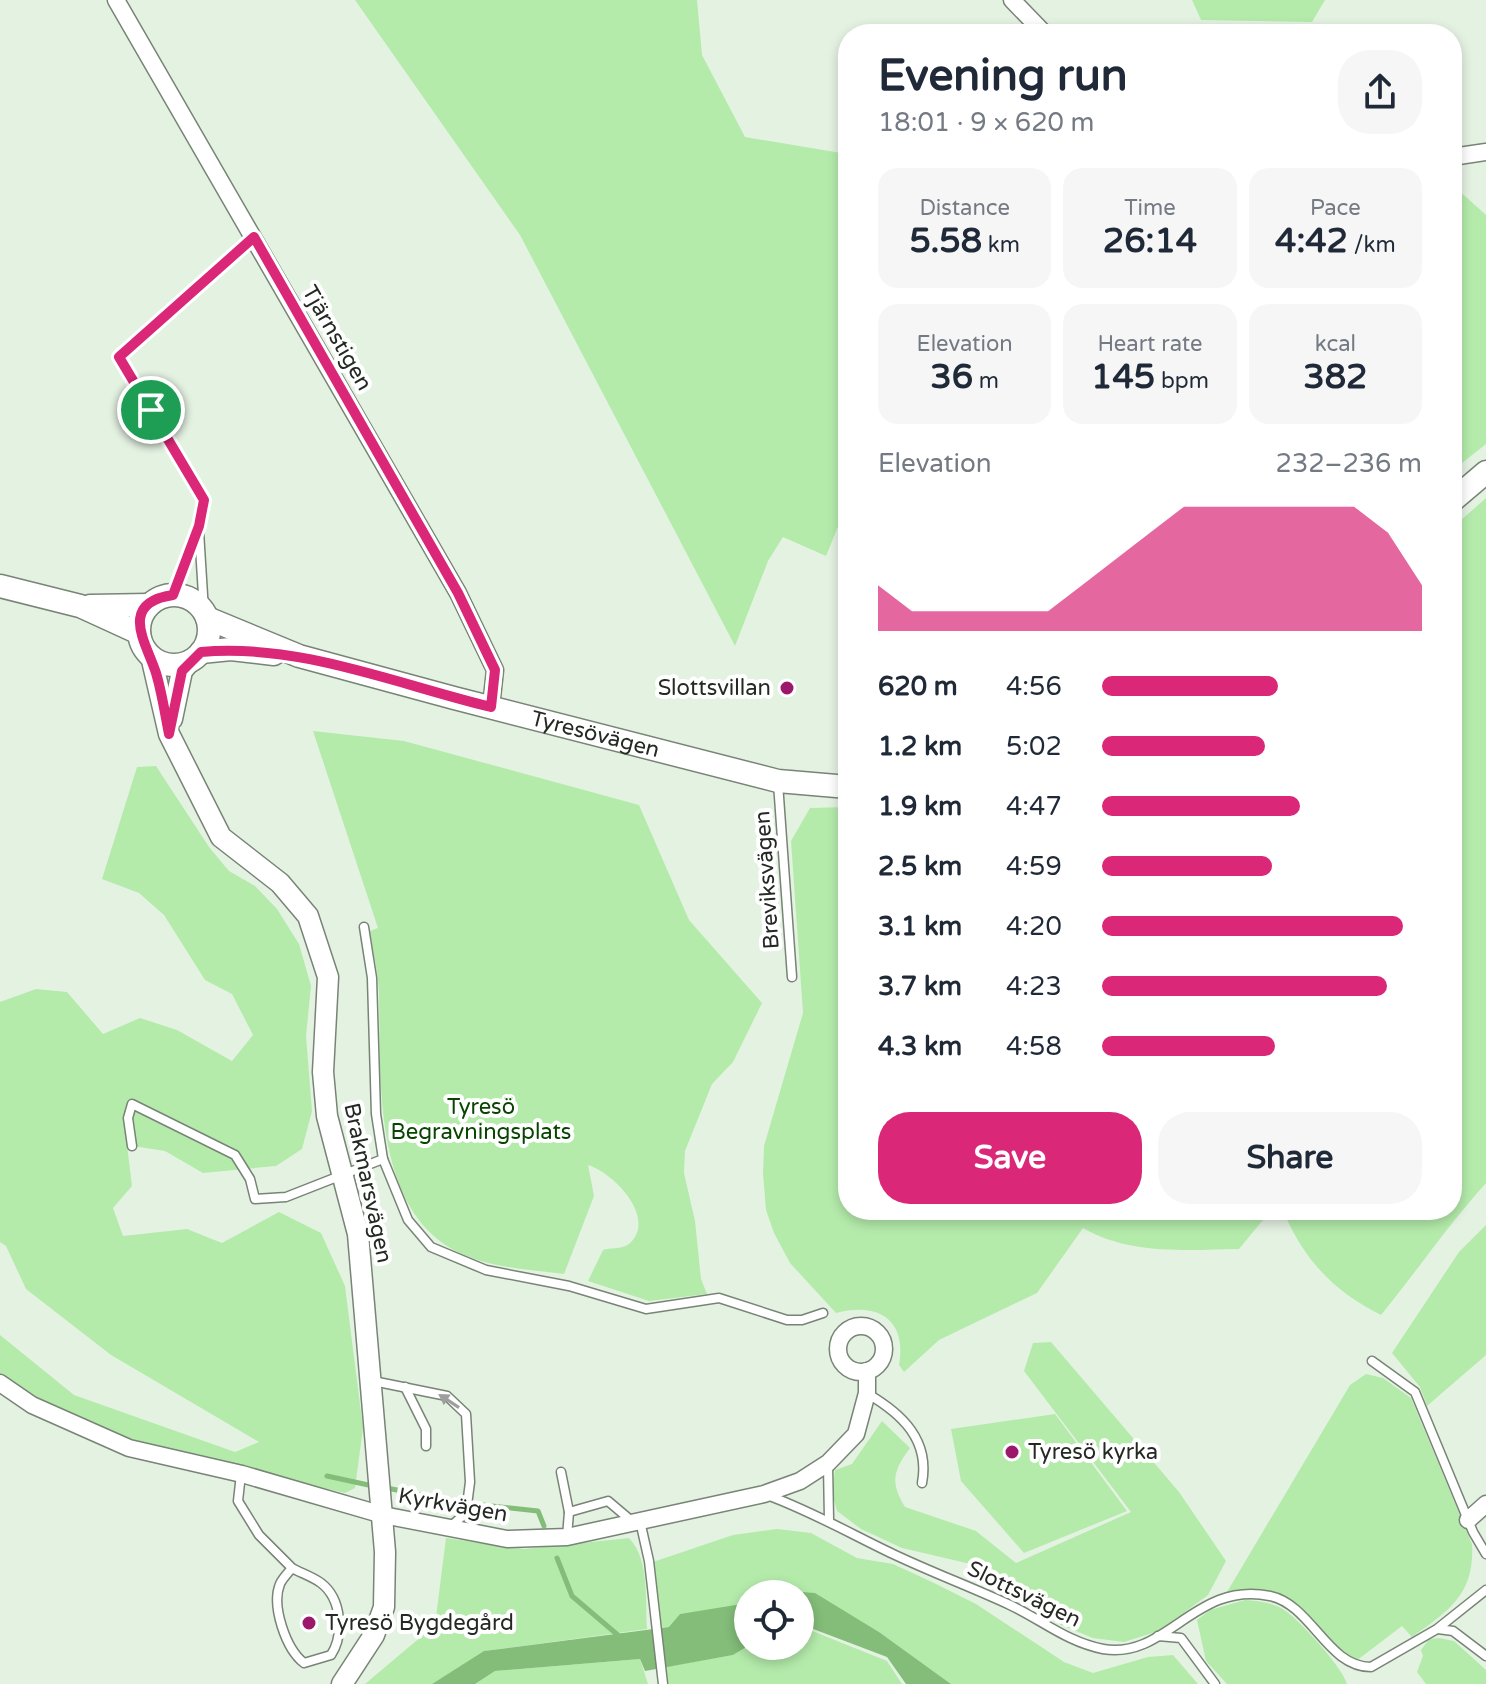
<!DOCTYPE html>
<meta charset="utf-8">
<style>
:root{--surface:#fff;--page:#f6f6f7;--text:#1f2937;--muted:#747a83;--accent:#db2777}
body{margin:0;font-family:"Varela Round",sans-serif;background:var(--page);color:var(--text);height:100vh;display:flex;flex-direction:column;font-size:30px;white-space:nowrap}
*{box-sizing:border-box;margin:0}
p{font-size:26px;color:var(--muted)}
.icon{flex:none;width:44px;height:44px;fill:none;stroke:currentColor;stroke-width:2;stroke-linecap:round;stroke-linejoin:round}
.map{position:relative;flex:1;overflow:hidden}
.drawer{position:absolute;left:838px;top:24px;width:624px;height:1196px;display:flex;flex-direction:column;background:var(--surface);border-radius:32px;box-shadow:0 4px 12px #0003}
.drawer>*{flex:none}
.tools{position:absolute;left:734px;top:1580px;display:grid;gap:16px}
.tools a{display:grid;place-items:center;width:80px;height:80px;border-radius:50%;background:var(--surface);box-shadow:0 4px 12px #0003;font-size:40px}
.pin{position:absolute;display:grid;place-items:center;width:68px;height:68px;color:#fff;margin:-34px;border:4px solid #fff;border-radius:50%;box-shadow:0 2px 8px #0007}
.round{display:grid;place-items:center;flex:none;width:84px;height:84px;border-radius:32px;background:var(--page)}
.overview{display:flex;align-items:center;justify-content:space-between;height:136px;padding:0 40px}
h1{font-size:44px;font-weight:700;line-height:60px}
.metrics{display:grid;grid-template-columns:repeat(3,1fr);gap:12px;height:136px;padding:8px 40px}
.metrics div{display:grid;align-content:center;border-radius:20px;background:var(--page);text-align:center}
.metrics b{font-size:34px;font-weight:700}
.metrics small{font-size:22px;font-weight:400}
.metrics p{font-size:22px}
.chart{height:224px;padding:16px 40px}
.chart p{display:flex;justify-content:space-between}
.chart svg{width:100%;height:144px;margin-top:8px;fill:var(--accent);opacity:.7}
.button{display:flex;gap:16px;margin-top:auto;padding:16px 40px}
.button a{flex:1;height:92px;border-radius:32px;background:var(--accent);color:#fff;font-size:32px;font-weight:700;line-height:92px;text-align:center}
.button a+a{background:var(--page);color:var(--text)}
ul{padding:0 40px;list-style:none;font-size:26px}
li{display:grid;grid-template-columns:128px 96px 1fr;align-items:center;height:60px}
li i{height:20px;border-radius:10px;background:var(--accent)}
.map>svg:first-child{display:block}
</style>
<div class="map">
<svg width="1486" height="1684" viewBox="0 0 1486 1684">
<rect width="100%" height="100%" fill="#e4f2e2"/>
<g fill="#b4ebab">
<path d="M 355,0 L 697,0 L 702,55 L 745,137 L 847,154 L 848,502 L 826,556 L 783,537 L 768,561 L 735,646 L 520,235 Z"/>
<path d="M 1192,0 L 1325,0 L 1312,22 L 1201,20 Z"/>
<path d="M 1457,189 L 1486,215 L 1486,444 L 1452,471 L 1452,195 Z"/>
<path d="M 1486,498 L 1486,1183 C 1448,1225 1417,1271 1381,1315 C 1335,1292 1305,1261 1285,1215 L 1263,1220 L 1239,1249 C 1187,1250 1129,1255 1083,1228 L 1037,1293 L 939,1340 L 904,1372 L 899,1365 C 907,1319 878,1302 836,1313 L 790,1263 L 774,1233 L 766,1210 L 763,1173 L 764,1146 L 803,1013 L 791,841 L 810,808 L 848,807 L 848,1210 L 1452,1210 L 1452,528 Z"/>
<path d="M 313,731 L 404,741 L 639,805 L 689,920 L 762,1003 L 733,1062 L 712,1084 L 685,1151 L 684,1173 L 695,1221 L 701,1279 L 707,1294 L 649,1301 L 588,1281 L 603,1250 C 613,1247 625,1250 632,1241 C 655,1215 612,1172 588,1165 L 594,1196 L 564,1274 C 527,1269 486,1268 452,1249 C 372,1203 381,1075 379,997 C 379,976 373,953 370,931 L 378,928 Z"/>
<path d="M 156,766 L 209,847 L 229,871 L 255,886 L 277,909 L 299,944 L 311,986 L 306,1036 L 312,1111 L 302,1149 L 276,1166 L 203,1173 L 165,1151 L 127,1145 L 132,1186 L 113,1208 L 123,1236 L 187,1229 L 222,1243 L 279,1212 L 321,1233 L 345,1286 L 363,1428 L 355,1488 L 345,1493 L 143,1446 L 38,1400 L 0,1374 L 0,1335 L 74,1395 L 235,1452 L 259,1442 L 111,1355 L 26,1289 L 6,1246 L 0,1242 L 0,1002 L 36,989 L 67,992 L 103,1034 L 140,1018 L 177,1030 L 232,1061 L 253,1035 L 232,994 L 205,980 L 164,915 L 139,893 L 102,879 L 137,767 Z"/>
<path d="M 1486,1225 L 1486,1355 L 1427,1406 L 1420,1387 L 1392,1353 L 1459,1252 Z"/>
<path d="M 1051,1342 L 1179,1492 L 1226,1561 L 1208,1595 L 1159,1631 L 1124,1642 L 1093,1638 L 1061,1625 L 992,1569 L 902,1548 L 861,1529 L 837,1511 L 832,1493 L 835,1470 L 852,1464 L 882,1421 L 910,1448 C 893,1471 890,1482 905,1507 L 976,1531 L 1016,1563 L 1131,1512 L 1024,1371 L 1033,1343 Z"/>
<path d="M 1366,1374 L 1383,1378 L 1411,1398 L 1472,1544 C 1475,1594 1449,1611 1412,1637 L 1402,1626 L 1356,1661 L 1330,1642 L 1289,1600 L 1227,1592 L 1350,1385 Z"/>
<path d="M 1055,1414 L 1127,1511 L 1024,1553 L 961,1481 L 951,1429 Z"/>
<path d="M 777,1529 L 811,1533 L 857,1558 L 893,1564 L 932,1582 L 976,1604 L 1064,1662 L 1093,1673 L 1148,1657 L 1173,1655 L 1198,1684 L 951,1684 L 879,1632 L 814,1593 L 769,1589 L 761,1594 L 748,1594 L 748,1603 L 743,1607 L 680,1614 L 670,1627 L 654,1628 L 650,1563 L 733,1535 Z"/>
<path d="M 446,1538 L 524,1549 L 629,1538 C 650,1560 645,1600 647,1629 L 485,1651 L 432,1684 L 365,1684 L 435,1625 Z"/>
<path d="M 1245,1600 C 1259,1601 1276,1603 1287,1612 C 1301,1622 1343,1668 1347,1684 L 1227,1684 L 1206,1661 L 1197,1620 L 1210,1610 Z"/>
<path d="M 800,1626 L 887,1661 L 902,1684 L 665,1684 L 664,1667 L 733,1655 L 748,1646 L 800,1646 Z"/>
<path d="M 1439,1638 L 1454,1641 L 1486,1670 L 1486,1684 L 1426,1684 L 1417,1672 L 1423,1656 L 1421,1650 L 1429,1639 Z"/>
<path d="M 640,1659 L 648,1684 L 475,1684 L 495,1671 Z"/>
</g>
<g fill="#83bd79">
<path d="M 769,1589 L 815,1593 L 879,1632 L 951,1684 L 906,1684 L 887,1657 L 800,1624 L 800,1594 L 761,1594 Z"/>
<path d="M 748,1603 L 748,1646 L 733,1655 L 645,1671 L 640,1659 L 495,1671 L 475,1684 L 432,1684 L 484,1651 L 669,1627 L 680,1614 Z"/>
</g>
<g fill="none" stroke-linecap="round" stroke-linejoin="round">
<g stroke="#83bd79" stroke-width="5">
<path d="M 327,1476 L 373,1486"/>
<path d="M 387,1488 L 455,1502 L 538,1511 L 544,1526"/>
<path d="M 557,1558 L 572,1596 L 619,1636"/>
</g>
<g stroke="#788476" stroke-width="11">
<g id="service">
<path d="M 199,531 L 204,611"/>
<path d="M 173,595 L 199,526 L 204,500 L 119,357 L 253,238"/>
<path d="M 778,783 L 792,977"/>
<path d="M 364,927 L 372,978 L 376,1114 L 383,1159 L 408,1220 L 431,1247 L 486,1270 L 569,1286 L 646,1309 L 719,1298 L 787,1320 L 802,1320 L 823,1313"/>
<path d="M 132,1146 L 128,1118 L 132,1104 L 235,1155 L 250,1179 L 255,1199 L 286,1197 L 383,1159"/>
<path d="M 1372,1361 L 1415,1392 L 1473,1532 L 1486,1554"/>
<path d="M 373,1381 L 447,1396 L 466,1414 L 470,1482 L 466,1513 L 450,1527"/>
<path d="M 405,1387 L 426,1429 L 426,1446"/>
<path d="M 868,1394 C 902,1414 930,1440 922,1483"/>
<path d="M 828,1465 L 829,1520"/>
<path d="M 561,1472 L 569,1512"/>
<path d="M 241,1474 L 238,1501 L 259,1535 L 292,1568 C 288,1573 282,1579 280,1584 C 271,1606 286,1649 304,1663 L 331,1655 C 344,1635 342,1599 321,1583 C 313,1577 301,1573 292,1568"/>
<path d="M 767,1495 C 811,1511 851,1534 893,1554 C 931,1572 971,1587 1010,1605 C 1042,1620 1067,1642 1103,1649 C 1167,1660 1195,1580 1270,1596 C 1312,1605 1327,1667 1371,1667 L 1437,1629 L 1486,1590"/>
<path d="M 640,1521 L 649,1561 L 663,1684"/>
<path d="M 567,1537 L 569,1512 L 608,1501 L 634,1523"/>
<path d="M 1438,1629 L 1453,1631 L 1486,1656"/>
<path d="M 1158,1636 L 1181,1638 L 1215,1684"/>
</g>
</g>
<g stroke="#788476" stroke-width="19">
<g id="minor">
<path d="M 116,0 L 458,593 L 495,670 L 491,707"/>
<path d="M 1012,0 L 1045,34"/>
<path d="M 1452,157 L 1486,152"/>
<circle cx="861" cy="1349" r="23"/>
<path d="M 0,1383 L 32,1405 L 129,1448 L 242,1474 L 383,1515 L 507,1539 L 567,1537 L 764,1494 L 800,1481 L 828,1463 L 856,1434 L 867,1393 L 867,1371"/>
<path d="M 1468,1520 L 1486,1504"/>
</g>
</g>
<g stroke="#788476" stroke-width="23">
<g id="tertiary">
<path d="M 151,656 L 169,734 L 221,837 L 280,883 L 308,916 L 328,977 L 323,1072 L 327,1116 L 358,1234 L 385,1552 L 384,1607 L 374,1635 L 342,1684"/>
<path d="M 172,719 L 182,671 L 191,660"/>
</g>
</g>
<g stroke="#788476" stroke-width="25">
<g id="secondary">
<path d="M 1452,501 L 1486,472"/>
<path d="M 0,586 L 80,606 L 139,633"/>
<circle cx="174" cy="630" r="35"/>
<path d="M 90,606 L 149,605"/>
<path id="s1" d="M 207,618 L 299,656 L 454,698 L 778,781 L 848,787"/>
<path d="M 201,652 L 231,649 L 274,654"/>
</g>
</g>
<use href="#service" stroke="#fff" stroke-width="8"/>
<use href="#minor" stroke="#fff" stroke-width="16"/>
<use href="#tertiary" stroke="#fff" stroke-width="20"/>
<use href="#secondary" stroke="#fff" stroke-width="22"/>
</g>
<defs><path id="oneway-solid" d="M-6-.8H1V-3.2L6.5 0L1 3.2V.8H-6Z" transform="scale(2)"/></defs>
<use fill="#9c9f9c" href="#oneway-solid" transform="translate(449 1401) rotate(-147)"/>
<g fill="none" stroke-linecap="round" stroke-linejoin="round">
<g stroke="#fff" stroke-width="16">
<path id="route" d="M 254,237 L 458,593 L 495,670 L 491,707 C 396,684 299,643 201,652 L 182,671 L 169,734 C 165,714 162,693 156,673 C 147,644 117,603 173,595 L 199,526 L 204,500 L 119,357 Z"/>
</g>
<use href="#route" stroke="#db2777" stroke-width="10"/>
</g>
<g fill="#9b186b" stroke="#fff" stroke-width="3">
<circle cx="787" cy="688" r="8"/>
<circle cx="1012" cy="1452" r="8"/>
<circle cx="309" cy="1623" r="8"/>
</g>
<g text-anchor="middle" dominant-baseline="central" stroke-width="8" stroke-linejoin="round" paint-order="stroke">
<g font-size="22" fill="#242923" stroke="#fff">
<text transform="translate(337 338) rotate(60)">Tjärnstigen</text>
<text stroke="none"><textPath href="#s1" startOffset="406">Tyresövägen</textPath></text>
<text transform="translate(767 880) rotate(-94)">Breviksvägen</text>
<text transform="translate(368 1183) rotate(78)">Brakmarsvägen</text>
<text transform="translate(453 1505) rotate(10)">Kyrkvägen</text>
<text transform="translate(1024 1594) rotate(26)">Slottsvägen</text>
</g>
<g font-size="22" fill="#242923" stroke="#fff" text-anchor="start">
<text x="771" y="688" text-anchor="end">Slottsvillan</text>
<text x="1028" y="1452">Tyresö kyrka</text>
<text x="325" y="1623">Tyresö Bygdegård</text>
</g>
<g font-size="22" fill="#084500" stroke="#fff">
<text x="481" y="1107">Tyresö<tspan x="481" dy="25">Begravningsplats</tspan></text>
</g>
</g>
</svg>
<div class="tools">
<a><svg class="icon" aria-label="locate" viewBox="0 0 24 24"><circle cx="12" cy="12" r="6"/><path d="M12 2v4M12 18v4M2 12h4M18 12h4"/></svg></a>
</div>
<div class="pin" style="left:151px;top:410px;background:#1e9e55"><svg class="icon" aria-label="arrive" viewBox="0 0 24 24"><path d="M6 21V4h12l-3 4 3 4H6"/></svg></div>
<section class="drawer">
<div class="overview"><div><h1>Evening run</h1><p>18:01 · 9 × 620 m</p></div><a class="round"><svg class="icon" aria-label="share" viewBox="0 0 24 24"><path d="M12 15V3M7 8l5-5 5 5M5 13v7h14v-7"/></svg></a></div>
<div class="metrics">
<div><p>Distance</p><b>5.58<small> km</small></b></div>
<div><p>Time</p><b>26:14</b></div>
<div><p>Pace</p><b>4:42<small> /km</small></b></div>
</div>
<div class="metrics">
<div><p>Elevation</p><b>36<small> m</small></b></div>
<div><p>Heart rate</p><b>145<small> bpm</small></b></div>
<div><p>kcal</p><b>382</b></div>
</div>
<div class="chart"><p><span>Elevation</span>232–236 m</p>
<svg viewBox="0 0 160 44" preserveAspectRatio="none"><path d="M0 44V30L10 38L20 38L30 38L40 38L50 38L60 30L70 22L80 14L90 6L100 6L110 6L120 6L130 6L140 6L150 14L160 30V44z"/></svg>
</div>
<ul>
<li><b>620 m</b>4:56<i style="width:55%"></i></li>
<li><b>1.2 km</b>5:02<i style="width:51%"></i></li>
<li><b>1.9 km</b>4:47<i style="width:62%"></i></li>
<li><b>2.5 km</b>4:59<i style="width:53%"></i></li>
<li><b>3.1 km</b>4:20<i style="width:94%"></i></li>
<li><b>3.7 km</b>4:23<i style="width:89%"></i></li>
<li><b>4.3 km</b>4:58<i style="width:54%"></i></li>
</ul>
<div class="button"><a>Save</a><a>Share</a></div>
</section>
</div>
